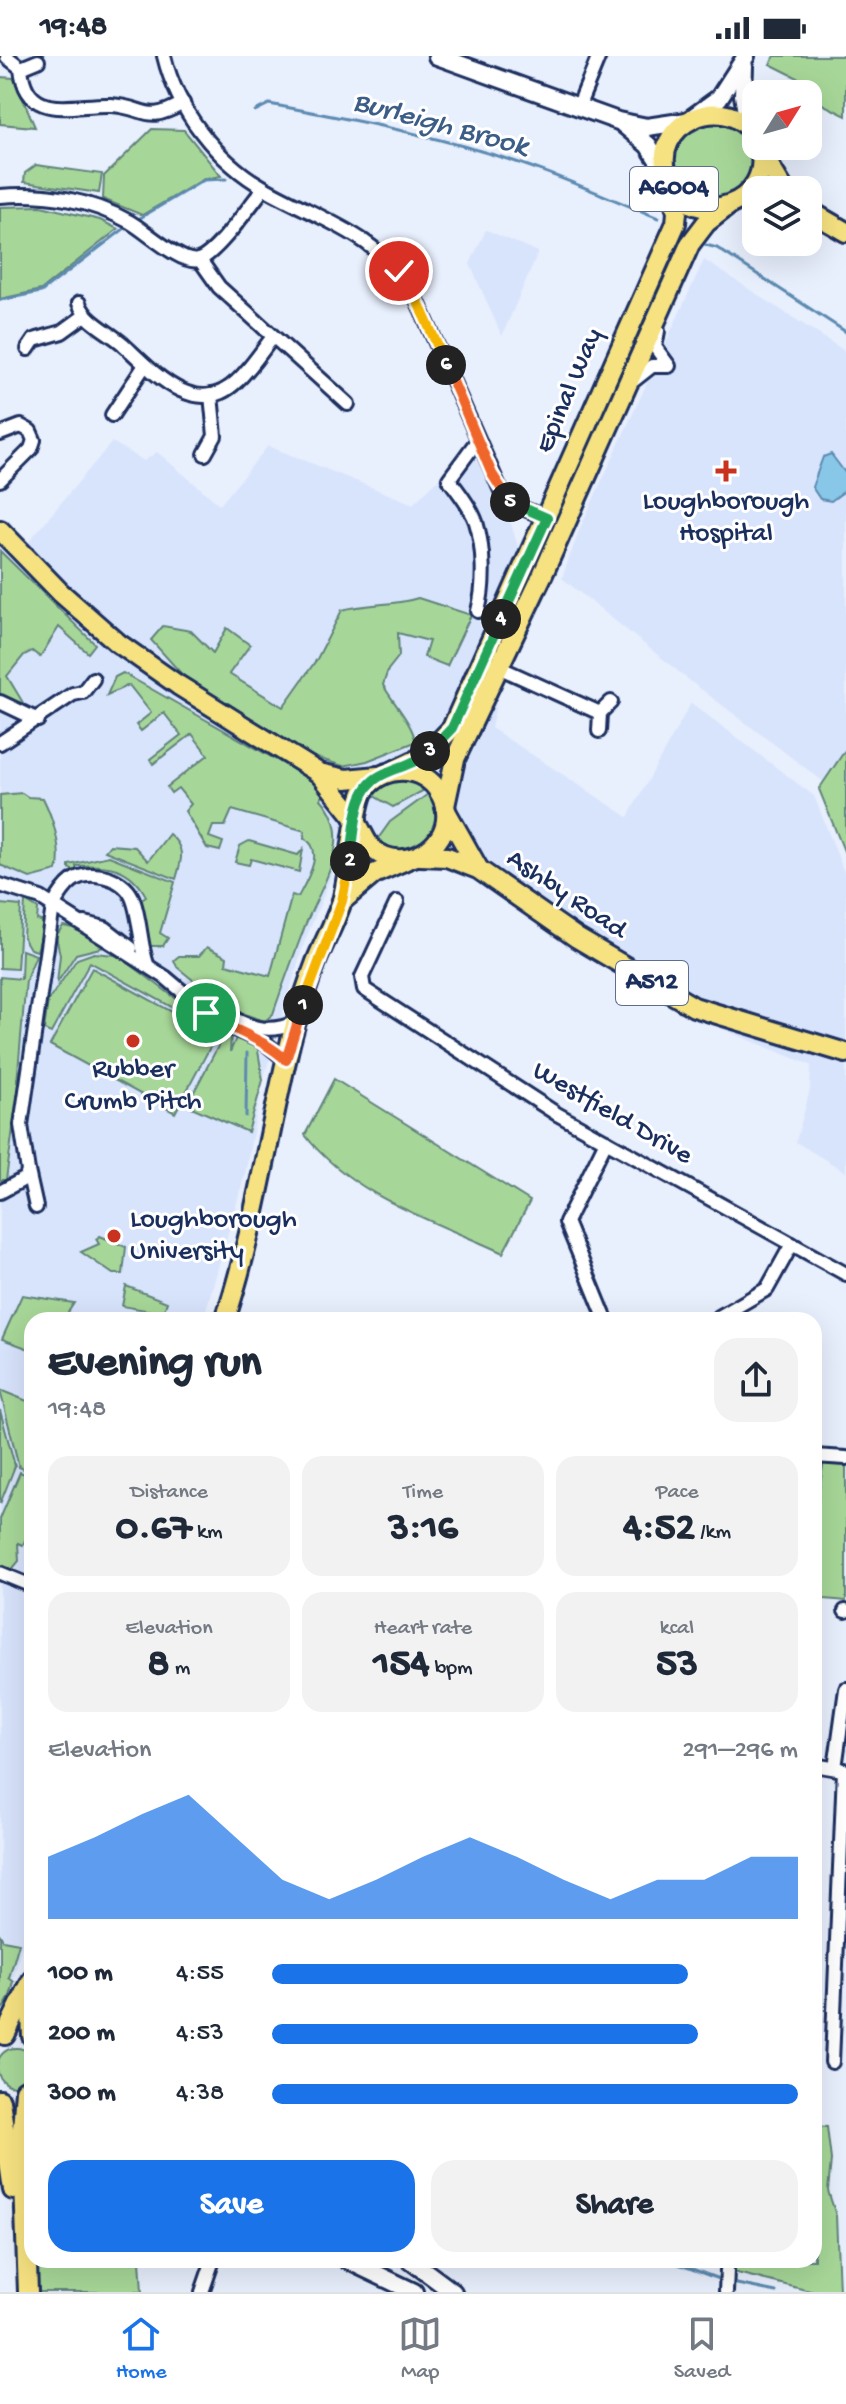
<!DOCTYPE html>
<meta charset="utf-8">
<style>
:root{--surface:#fff;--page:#f2f2f3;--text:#1f2937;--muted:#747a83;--line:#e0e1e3;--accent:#1a73e8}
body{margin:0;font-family:"Gochi Hand",sans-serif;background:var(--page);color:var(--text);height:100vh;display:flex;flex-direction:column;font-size:30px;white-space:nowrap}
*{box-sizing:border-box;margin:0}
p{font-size:26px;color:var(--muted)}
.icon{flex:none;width:44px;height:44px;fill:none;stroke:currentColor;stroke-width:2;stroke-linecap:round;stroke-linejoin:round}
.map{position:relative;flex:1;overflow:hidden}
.drawer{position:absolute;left:24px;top:1256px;width:798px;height:956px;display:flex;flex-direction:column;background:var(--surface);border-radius:24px;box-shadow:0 8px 32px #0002}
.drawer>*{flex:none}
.needle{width:52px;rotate:53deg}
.buttons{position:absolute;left:742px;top:24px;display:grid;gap:16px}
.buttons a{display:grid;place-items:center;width:80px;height:80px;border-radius:16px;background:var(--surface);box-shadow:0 8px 32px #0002;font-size:40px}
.pin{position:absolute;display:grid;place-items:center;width:68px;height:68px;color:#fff;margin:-34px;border:4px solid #fff;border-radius:50%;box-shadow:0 2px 8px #0007}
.km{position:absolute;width:40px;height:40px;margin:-20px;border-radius:50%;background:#222;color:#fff;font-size:22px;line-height:40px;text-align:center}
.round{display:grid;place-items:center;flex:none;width:84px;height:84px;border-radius:24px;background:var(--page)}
.summary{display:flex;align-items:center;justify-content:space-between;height:136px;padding:0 24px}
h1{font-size:44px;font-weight:700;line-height:60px}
.figures{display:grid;grid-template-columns:repeat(3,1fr);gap:12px;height:136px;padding:8px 24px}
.figures div{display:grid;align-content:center;border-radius:20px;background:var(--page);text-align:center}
.figures b{font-size:40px;font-weight:700}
.figures small{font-size:22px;font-weight:400}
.figures p{font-size:22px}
.chart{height:224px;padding:16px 24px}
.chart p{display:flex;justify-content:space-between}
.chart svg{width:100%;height:144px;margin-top:8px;fill:var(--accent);opacity:.7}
.cta{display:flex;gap:16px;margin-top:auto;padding:16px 24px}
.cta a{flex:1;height:92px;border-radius:24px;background:var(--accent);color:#fff;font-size:32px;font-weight:700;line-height:92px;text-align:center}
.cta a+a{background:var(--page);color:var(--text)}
ul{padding:0 24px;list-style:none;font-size:26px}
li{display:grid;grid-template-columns:128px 96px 1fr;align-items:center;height:60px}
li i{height:20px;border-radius:10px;background:var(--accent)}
.status{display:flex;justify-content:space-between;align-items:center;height:56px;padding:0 40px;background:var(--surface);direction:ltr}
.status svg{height:22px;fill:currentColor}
.dock{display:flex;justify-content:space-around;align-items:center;height:112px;border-top:2px solid var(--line);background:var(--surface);font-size:22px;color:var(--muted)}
.dock a{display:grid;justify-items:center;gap:4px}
.dock .on{color:var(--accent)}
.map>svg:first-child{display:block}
</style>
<div class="status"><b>19:48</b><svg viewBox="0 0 49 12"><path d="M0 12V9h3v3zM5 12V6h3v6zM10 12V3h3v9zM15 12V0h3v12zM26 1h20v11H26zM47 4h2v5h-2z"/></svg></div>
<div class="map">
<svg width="846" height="2236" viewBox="0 0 846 2236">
<rect width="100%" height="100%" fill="#e8effd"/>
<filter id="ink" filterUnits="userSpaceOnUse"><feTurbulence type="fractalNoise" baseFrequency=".0125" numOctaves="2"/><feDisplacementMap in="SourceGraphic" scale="16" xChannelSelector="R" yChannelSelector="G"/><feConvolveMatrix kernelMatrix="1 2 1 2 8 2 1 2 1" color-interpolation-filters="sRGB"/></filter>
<g filter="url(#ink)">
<g fill="#d8e4fc">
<path d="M 486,174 L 538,196 L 502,280 L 470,208 Z"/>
<path d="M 704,204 L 846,296 L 846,693 L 824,726 L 689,624 L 562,522 L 581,470 Z"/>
<path d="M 477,385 L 501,435 L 524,511 L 491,672 L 628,761 L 691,647 L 814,740 L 846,821 L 846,1116 L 796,1086 L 810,1034 L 811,1009 L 688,959 L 550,875 L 467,815 L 338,787 L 335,812 L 304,887 L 263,1024 L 245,1118 L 203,1264 L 32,1264 L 32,1855 L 14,1920 L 10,1932 L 0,1941 L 0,488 L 21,509 L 31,483 L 112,386 L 144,405 L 157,396 L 220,449 L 268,390 L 413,448 Z"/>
</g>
<g fill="#a7d798" stroke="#61837b" stroke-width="2">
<path d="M 775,0 L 846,0 L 846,60 L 808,41 L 812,29 L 770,8 Z"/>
<path d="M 0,21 L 14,22 L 35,71 L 0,68 Z"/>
<circle cx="713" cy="105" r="40"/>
<path d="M 152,73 L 184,74 L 221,120 L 204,123 L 142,159 L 103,143 L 104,120 Z"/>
<path d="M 36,109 L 102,118 L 99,137 L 24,126 L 25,117 Z"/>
<path d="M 41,150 L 100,164 L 118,173 L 41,234 L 0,243 L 0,151 Z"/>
<path d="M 0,495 L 95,588 L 88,597 L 59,571 L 40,601 L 32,595 L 24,599 L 7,620 L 25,650 L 0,641 Z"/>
<path d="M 418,542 L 471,559 L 447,610 L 424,601 L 429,585 L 398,577 L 399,600 L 388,614 L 383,629 C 392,645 415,671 415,686 L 367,705 L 343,710 L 285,692 L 196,634 L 151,584 L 163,570 L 191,575 L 213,597 L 227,572 L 250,589 L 229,618 L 283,651 L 317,603 L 342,554 C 368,547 393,550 418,542 Z"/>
<path d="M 123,617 L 326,732 L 321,743 C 357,782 320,831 305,870 C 294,899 283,928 273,958 L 265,965 C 229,955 205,934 177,911 L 174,904 L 179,900 L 199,900 L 207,891 L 227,901 L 226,908 L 270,920 L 292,839 L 298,841 C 307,824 326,794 304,782 L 305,775 L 232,754 L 225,770 L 213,770 L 209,781 L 223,786 L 220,795 L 207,792 L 185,755 L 191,748 L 178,732 L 171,737 L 167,731 L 208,699 L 192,678 L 153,708 L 150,703 L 181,679 L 164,657 L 141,675 L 136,669 L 151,657 L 129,629 L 107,639 L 115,621 Z"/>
<path d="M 846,693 L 846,800 L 819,733 Z"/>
<path d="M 405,721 L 428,732 L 393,751 L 369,737 L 377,729 Z"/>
<path d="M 431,736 L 439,766 L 428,788 L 397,798 L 375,787 L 390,766 Z"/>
<path d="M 22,737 L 28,741 L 43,742 C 53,762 63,794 57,815 L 30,822 L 0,809 L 0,739 Z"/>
<path d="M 169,778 C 186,792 182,803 176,823 L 105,795 L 110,789 L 135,791 L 148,805 Z"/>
<path d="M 249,785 L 298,799 L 303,793 L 299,816 L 251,803 L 249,809 L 235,806 L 240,790 Z"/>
<path d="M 109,800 L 175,826 L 160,877 L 168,882 L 163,890 L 149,890 L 139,850 L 140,844 L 146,840 C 130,810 107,808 76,810 L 77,817 L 69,812 L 69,809 Z"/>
<path d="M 25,845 L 38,853 L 37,864 L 45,866 L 37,895 L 30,893 L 23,881 Z"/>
<path d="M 0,848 L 21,850 L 17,913 L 0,912 Z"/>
<path d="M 63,870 L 78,873 L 104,891 L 76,898 L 57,927 L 60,899 L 56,880 Z"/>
<path d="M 22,894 L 36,899 L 26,924 L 17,1026 L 22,1007 L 6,1124 L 0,1124 L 0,921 L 21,923 Z"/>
<path d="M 94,897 L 115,899 L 127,906 L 210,968 L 208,971 L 90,906 L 51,977 L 44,974 L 48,945 L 77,903 Z"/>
<path d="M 92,912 L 216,980 L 175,1057 L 50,989 Z"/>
<path d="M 225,977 L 231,980 L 230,996 L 236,982 L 257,989 L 263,1024 L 248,1076 L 187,1049 Z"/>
<path d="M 334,1023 L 530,1145 L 503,1197 C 434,1165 352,1140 305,1079 Z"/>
<path d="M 100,1180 L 126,1191 L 123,1218 L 113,1218 L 81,1196 L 99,1188 L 96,1183 Z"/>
<path d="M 126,1230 L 167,1246 L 163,1257 L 122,1250 Z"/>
<path d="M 22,1239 L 74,1247 L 63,1264 L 32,1264 L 32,1294 L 2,1283 Z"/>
<path d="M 0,1334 L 32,1347 L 32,1404 L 28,1415 L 19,1411 Z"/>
<path d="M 0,1354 L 15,1410 L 0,1448 Z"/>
<path d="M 824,1404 L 846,1405 L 846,1545 L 814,1542 L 814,1466 Z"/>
<path d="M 20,1416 L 32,1421 L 32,1479 L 28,1478 L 23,1489 L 18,1487 L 19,1505 L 9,1517 L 0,1513 L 0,1463 Z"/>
<path d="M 0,1879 L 3,1884 L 19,1887 L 9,1922 L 14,1926 C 11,1938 9,1947 0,1955 Z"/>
<circle cx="16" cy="2011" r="19"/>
<path d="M 814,2070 L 827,2071 L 831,2104 L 828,2135 L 836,2159 L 839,2236 L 814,2236 L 721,2213 L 722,2204 L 814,2204 Z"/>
<path d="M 36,2204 L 140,2204 L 142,2236 L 38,2236 Z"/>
</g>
<path fill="#88c7e8" stroke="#5c8ab1" stroke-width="2" d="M 831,398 L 846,418 L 846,434 L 831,445 L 820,443 L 812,431 L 823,401 Z"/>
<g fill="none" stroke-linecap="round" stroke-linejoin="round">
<g stroke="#5c8ab1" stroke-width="3">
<path d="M 255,55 L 269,48 C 344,62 418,76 491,98 C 548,115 603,139 658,162"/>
<path d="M 135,165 L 204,124 L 226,123"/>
<path d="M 706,189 L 717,192 L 846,276"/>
<path d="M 0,244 L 41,236 L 129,169"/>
<path d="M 246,1060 L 247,997"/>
<path d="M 388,2204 L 398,2209"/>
<path d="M 668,2204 L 724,2225"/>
<path d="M 732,2227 L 776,2236"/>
</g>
<g stroke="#1b2f5e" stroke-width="18">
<g id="street">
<path d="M 164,0 C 177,54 217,106 266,133 C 323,165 377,178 414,237 L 501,435 L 512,448 L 547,462"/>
<path d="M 7,1 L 21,12 C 26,68 75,47 111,49 C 147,51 145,69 183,47"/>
<path d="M 21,12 L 38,5"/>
<path d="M 579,49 L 599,0"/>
<path d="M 0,140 C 45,136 91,144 130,166 C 146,175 182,209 198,204 C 216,199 251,148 264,132"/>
<path d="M 200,204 L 219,231 L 348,348"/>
<path d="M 79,247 C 86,266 107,274 123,288 C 152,315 196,365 237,325 C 250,313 261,296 272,282"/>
<path d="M 28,293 L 34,284 L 62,276 L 84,260"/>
<path d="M 633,325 L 652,310 L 669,310 L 655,291 L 658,275"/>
<path d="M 112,359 L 145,309"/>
<path d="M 0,378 L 21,370 L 30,375 L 34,384 L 31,393 L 0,424"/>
<path d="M 477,385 L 449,423 C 458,436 471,451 476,466 C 484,492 485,529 478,555"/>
<path d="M 205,398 L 215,380 L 211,339"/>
<path d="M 494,609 L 600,657"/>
<path d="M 0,646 L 38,664"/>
<path d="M 599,675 L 600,657 L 611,646"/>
<path d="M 0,687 L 73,638 L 83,636 L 93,623"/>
<path d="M 0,829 L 41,842 L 165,921 L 220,967 L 264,986 L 286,1004"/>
<path d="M 397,846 L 362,921 L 364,933 L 557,1058 L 846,1218"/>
<path d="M 85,867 L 105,872 L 131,892"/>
<path d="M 203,946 C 237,963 258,984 297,966"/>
<path d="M 606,1085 L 566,1166 L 606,1264"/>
<path d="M 28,1115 L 36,1151"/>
<path d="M 0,1136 L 26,1122 L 28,1115 L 21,1069 L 53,850 C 58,841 64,831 72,825 C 89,812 123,821 132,841 C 140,859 140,888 147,908"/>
<path d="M 719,1261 L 767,1233 L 792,1188"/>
<path d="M 814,1400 L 846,1402"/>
<path d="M 0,1517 L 32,1530"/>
<path d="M 845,1555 L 846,1555"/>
<path d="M 814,1709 L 843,1714"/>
<path d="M 835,1712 L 846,1633"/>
<path d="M 832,2006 L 844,1714"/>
<path d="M 202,2236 L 213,2204"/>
<path d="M 726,2236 L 727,2214"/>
</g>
</g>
<g stroke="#1b2f5e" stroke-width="22">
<g id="secondary">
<path d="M 437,0 L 618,65 L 647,71 L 687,65"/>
<path d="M 744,10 L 743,39 L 749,73"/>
<path d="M 693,61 L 719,42 L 746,0"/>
<path d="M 623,68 L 648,89 L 667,118"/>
<path d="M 347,2204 L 414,2236"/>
<path d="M 410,2204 L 453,2236"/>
</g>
</g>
<g stroke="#1b2f5e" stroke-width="24">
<g id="primary">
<path d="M 756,83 C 729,30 645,68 669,123 C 692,179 777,146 759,90"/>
<path d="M 763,99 L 784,134"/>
<path d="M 808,154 L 846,176"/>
<path d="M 0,474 L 61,537 L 118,587 L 178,629 L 319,717 L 357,764"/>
<path d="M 395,714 L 426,699 L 452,672 L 676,167 L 677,156 L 669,125"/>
<path d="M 319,717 L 346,723 L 378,720"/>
<path d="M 445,750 L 455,703 L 543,518 L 690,188 L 706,167 L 728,150"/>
<path d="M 446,755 L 478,812"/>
<path d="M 420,800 L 447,801 L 478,813 L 577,882 L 694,951 L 846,997"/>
<path d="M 342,845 L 374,818 L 406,804"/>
<path d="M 225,1264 C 253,1179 266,1091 286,1005 C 293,972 304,938 316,906 C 324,886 335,866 342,845 C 349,821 355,746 365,733 C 379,715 404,709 424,721 C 436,728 444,741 446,755 C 450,792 403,818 374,794 C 367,789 363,777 358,769"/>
<path d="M 30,1939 L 32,1980"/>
<path d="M 5,1979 L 32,1924"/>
<path d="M 25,2034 L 22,2073 L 28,2236"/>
<path d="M 0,2044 L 13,2134"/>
</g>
</g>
<use href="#street" stroke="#fff" stroke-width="12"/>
<use href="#secondary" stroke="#fff" stroke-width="16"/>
<use href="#primary" stroke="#f6e281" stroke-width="18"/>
</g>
</g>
<g fill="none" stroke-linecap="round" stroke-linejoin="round" filter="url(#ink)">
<g stroke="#fff" stroke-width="16">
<path id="split-1" d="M 206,957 C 232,975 263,982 286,1004 L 303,949"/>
</g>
<g stroke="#fff" stroke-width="16">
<path id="split-2" d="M 303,949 L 342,845 L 350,805"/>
</g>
<g stroke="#fff" stroke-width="16">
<path id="split-3" d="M 350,805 C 356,778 352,735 380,720 C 396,711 416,708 430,695"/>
</g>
<g stroke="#fff" stroke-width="16">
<path id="split-4" d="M 430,695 L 452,672 L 501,563"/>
</g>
<g stroke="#fff" stroke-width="16">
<path id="split-5" d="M 501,563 L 547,462 L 510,446"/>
</g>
<g stroke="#fff" stroke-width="16">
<path id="split-6" d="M 446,309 L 492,418 L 510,446"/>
</g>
<g stroke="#fff" stroke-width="16">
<path id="split-7" d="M 399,215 L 414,237 L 446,309"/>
</g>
<use href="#split-1" stroke="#f0652b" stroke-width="10"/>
<use href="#split-2" stroke="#f5b400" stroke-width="10"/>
<use href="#split-3" stroke="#22a559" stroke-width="10"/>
<use href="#split-4" stroke="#22a559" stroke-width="10"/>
<use href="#split-5" stroke="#22a559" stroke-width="10"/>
<use href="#split-6" stroke="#f0652b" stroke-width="10"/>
<use href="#split-7" stroke="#f5b400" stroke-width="10"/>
</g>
<g fill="#c8321e" stroke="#fff" stroke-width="3">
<path d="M722 403h8v8h8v8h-8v8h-8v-8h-8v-8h8z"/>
<circle cx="133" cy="985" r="8"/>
<circle cx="114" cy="1180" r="8"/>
</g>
<g text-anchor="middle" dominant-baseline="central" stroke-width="6" stroke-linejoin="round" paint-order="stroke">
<g fill="#fff" stroke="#5f6d8e" stroke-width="2">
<rect x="630" y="111" width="88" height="44" rx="6"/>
<rect x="616" y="905" width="72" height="44" rx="6"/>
</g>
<g font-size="26" font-weight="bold" fill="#1b2f5e">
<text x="674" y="133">A6004</text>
<text x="652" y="927">A512</text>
</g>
<g font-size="28" fill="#1b2f5e" stroke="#fff">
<text transform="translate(570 335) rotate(-67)">Epinal Way</text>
<text transform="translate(566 839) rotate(34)">Ashby Road</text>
<text transform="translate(612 1058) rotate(30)">Westfield Drive</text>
</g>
<g font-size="28" fill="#1b2f5e" stroke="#fff">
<text x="726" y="446">Loughborough<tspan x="726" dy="32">Hospital</tspan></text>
<text x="133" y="1014">Rubber<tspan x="133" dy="32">Crumb Pitch</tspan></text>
<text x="130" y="1164" text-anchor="start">Loughborough<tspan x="130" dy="32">University</tspan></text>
</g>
<g font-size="30" font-style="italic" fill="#3c5d87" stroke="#fff">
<text transform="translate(440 70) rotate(15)">Burleigh Brook</text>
</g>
</g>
</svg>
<div class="buttons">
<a><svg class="needle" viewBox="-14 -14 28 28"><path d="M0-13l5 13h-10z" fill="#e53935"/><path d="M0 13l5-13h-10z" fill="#747a83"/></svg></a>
<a><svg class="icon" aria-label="layers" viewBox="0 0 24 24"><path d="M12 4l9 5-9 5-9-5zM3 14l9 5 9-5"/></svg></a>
</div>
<div class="pin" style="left:206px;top:957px;background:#1e9e55"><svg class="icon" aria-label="arrive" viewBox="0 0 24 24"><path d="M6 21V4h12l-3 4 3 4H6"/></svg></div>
<div class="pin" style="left:399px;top:215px;background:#d93025"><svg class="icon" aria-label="check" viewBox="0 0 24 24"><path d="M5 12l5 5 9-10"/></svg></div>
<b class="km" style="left:303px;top:949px">1</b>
<b class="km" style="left:350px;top:805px">2</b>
<b class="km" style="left:430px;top:695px">3</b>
<b class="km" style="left:501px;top:563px">4</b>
<b class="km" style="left:510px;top:446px">5</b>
<b class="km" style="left:446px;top:309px">6</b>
<section class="drawer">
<div class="summary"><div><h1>Evening run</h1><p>19:48</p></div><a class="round"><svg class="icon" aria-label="share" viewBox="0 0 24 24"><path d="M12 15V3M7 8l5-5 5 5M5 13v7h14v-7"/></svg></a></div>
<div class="figures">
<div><p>Distance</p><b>0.67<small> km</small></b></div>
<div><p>Time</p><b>3:16</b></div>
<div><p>Pace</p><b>4:52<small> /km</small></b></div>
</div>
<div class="figures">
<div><p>Elevation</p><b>8<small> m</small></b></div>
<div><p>Heart rate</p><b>154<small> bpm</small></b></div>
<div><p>kcal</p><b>53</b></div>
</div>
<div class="chart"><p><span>Elevation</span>291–296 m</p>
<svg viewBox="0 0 160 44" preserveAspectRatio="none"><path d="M0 44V25L10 19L20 12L30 6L40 19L50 32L60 38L70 32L80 25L90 19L100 25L110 32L120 38L130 32L140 32L150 25L160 25V44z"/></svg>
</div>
<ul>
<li><b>100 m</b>4:55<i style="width:79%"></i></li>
<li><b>200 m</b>4:53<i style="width:81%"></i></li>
<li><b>300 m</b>4:38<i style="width:100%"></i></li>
</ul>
<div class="cta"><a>Save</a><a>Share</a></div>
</section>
</div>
<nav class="dock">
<a class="on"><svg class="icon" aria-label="home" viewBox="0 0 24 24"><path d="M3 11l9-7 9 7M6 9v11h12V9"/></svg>Home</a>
<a><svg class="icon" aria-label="map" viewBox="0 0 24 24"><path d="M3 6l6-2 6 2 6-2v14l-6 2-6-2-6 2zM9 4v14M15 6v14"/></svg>Map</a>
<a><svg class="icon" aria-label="saved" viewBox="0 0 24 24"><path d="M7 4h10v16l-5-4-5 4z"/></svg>Saved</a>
</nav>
